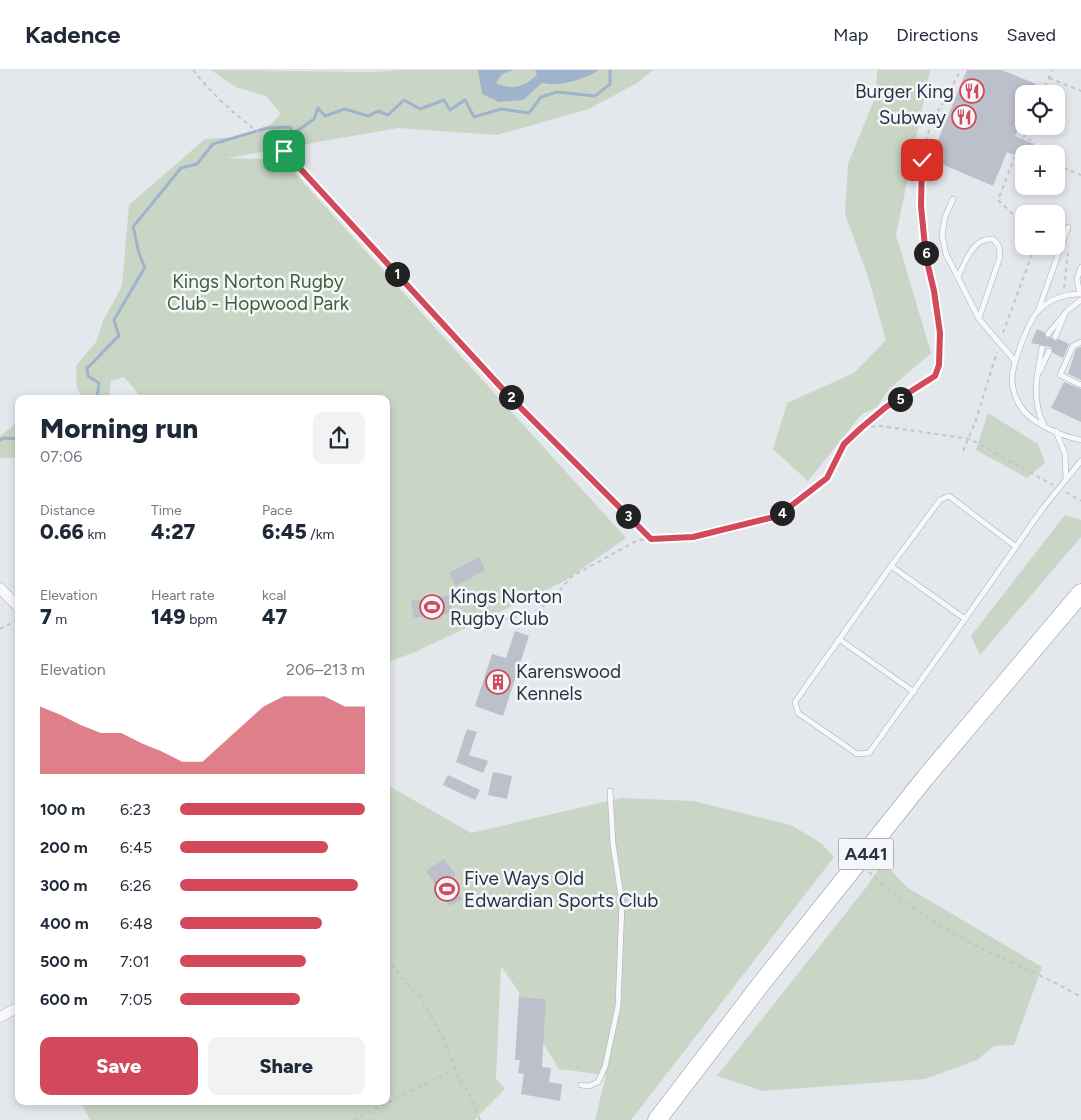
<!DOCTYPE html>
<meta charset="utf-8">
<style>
:root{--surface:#fff;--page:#f2f2f3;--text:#1f2937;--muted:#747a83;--line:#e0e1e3;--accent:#d1495a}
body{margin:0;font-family:Figtree,sans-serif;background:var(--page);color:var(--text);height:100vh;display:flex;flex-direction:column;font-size:19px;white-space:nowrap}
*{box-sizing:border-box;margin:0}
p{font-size:16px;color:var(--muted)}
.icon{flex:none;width:28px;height:28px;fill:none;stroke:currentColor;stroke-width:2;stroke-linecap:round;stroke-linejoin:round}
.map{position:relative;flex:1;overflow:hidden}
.side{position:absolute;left:15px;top:325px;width:375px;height:710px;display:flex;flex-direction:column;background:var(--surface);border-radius:10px;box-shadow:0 2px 8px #0003}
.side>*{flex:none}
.fabs{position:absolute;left:1015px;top:15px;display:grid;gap:10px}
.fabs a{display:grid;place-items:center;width:50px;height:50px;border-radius:10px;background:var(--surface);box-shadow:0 2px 8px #0003;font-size:25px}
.pin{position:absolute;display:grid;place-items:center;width:42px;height:42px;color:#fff;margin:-21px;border-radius:10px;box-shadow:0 2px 8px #0006}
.km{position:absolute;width:25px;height:25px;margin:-12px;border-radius:50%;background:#222;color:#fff;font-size:14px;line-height:25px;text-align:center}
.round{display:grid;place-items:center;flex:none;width:52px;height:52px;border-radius:10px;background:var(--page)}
.overview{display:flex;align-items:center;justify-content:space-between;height:85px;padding:0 25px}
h1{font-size:28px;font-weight:800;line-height:38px}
.figures{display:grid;grid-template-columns:repeat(3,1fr);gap:8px;height:85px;padding:5px 25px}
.figures div{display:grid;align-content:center}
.figures b{font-size:21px;font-weight:800}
.figures small{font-size:14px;font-weight:400}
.figures p{font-size:14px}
.chart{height:140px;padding:10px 25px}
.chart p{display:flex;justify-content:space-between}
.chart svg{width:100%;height:90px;margin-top:5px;fill:var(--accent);opacity:.7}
.action{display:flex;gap:10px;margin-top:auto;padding:10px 25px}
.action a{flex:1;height:58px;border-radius:10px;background:var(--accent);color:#fff;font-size:20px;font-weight:800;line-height:58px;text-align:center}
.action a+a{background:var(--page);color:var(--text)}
ul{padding:0 25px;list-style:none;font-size:16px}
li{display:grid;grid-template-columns:80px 60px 1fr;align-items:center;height:38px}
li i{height:12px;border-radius:6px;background:var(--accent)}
header{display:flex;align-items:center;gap:30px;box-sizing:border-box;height:70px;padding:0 25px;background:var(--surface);border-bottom:1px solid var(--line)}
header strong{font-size:24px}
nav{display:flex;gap:28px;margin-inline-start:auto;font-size:18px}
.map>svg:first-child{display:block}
</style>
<header>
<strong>Kadence</strong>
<nav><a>Map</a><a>Directions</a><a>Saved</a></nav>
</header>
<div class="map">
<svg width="1081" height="1050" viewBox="0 0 1081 1050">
<rect width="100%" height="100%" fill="#e4e7ec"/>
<g fill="#c9d6c5">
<path d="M 211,0 L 373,2 L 401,0 L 653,0 L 637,13 L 589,39 L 497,65 L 398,58 L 227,88 L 283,90 L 626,468 L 563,512 L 415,582 L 386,593 L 386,329 L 143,329 L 124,307 L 111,311 L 109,329 L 83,329 L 77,318 L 76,296 L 96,272 L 103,251 L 122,216 L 129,135 L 205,69 L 237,67 L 267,58 L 281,44 L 266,26 L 236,17 Z"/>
<path d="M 877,0 L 930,0 L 896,165 L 931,283 L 889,319 L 877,337 L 861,345 L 808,411 L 773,379 L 787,333 L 854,303 L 886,270 L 868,207 L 845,144 L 848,94 L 876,25 Z"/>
<path d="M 988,343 L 1038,374 L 1045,393 L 1027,408 L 976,380 Z"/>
<path d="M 19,351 L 19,388 L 0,388 L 0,366 Z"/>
<path d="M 1065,445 L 1081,450 L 1081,467 L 980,585 L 971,566 Z"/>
<path d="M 386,714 L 471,763 L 621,728 L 693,731 L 791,755 L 821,773 L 834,787 L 631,1050 L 595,1050 L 606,1005 L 559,999 L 543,973 L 546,929 L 519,927 L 519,922 L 501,896 L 496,1009 L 505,1019 L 474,1050 L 90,1050 L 80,1031 L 386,1031 Z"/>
<path d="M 883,792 L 908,818 L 1042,897 L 1014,975 L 994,976 L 977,990 L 925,1009 L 763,1021 L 717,1006 L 868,815 Z"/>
</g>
<path fill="#9fb4cc" d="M 514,0 L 502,4 L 496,13 C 513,21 523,17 537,5 L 535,0 L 599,0 C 583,10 560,17 542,13 L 523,30 L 499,32 L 482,24 L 478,0 Z"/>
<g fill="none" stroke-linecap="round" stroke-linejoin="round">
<g stroke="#9fb4cc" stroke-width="3">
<path d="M 97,329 L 99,313 L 88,306 L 87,298 C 99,288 107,276 119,266 L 114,250 L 145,197 C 136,182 138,173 133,157 L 181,98 L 197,94 L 213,74 L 267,58 L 290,57 L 293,64 L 314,49 L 318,38 L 325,46 L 345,39 L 368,46 L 378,41 L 388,45 L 404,30 L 420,39 L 444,30 L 450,40 L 465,30 L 474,47 L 501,39 L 529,43 L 541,27 L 557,22 L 595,26 L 610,14 L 610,0"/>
<path d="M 0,370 L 4,368 L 19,369"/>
</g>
</g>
<g fill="#bbc0ca">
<path d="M 967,0 L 1002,0 L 1036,14 L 1032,24 L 1024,24 L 1024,45 L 1015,66 L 1032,73 L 1028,84 L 1024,84 L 1024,89 L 1007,82 L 993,116 L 930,89 Z"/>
<path d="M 1037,259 L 1044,262 L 1047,268 L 1051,267 L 1055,271 L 1059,269 L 1069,274 L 1063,288 L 1053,283 L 1051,277 L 1031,273 Z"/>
<path d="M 1081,277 L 1081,310 L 1068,304 L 1076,279 Z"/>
<path d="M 1064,312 L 1081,319 L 1081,352 L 1051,338 Z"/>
<path d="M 479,487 L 485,500 L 456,516 L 449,503 Z"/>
<path d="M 451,525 L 453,543 L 414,548 L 411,531 Z"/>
<path d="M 515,561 L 529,566 L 503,646 L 475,636 L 492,584 L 506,588 Z"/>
<path d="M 467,659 L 477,662 L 469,685 L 488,691 L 483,703 L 456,692 Z"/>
<path d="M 493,702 L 512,706 L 507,729 L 488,725 Z"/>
<path d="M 448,705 L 480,720 L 475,730 L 443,715 Z"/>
<path d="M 444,789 L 456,805 L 449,810 L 462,829 L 450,836 L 426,801 Z"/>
<path d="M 519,927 L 546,929 L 542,997 L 551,998 L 549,1012 L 562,1014 L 560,1031 L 521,1024 L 524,1004 L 518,1003 L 520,990 L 515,990 Z"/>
</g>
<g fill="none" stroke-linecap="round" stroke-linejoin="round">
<g stroke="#a9aeb7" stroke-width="6">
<g id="service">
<path d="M 953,129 L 945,147 L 942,165 L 946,184 L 979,249 L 1015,291"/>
<path d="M 958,207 C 966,191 972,168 993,169 L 999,176 L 1000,187 L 979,248"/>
<path d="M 1080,224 L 1077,209 L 1081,197"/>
<path d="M 1081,224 C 1066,224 1050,229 1039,240 C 1028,251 1013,293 1012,308 C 1012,316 1015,327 1019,334 C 1029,353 1061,366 1081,370"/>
<path d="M 1038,241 L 1068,157"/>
<path d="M 1048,264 L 1067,241 L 1081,230"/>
<path d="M 1055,267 L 1064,247"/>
<path d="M 1081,272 L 1073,276 L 1060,305 L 1081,315"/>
<path d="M 1042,278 C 1037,304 1031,330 1044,355"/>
<path d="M 1040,301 L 1049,281"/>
<path d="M 1056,361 L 1065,384 L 1066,408"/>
<path d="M 1016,477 L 949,426 L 940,430 L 891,496 L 965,549 L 1043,438 L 1081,391"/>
<path d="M 891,496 L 795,632 L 798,643 L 857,684 L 869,683 L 965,549"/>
<path d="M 839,569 L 914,622"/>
<path d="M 581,1015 L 589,1016 L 598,1012 L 605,997 L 618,936 L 622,833 L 613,774 L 610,721"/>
</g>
</g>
<g stroke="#a9aeb7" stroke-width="11">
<g id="minor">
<path d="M 0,518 L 19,538"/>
<path d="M 0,947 L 19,937"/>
</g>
</g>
<g stroke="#8b94a3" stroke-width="19">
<path id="trunk" d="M 657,1050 L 761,914 L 925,708 L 1081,523"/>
</g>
<g stroke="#c2c5cb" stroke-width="2" stroke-dasharray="4 4" stroke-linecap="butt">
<path d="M 193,0 C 219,33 250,57 284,81 L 510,327 L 651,469"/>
<path d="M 1049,8 L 1081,21"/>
<path d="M 1042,24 L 1052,0"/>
<path d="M 1028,56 L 1024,67 L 1034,72 L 1029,84"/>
<path d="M 957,57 L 971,63"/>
<path d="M 1029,81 L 1033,84"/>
<path d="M 1024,92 L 1014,88 L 998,130 L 1024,155"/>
<path d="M 1056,95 L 1081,105"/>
<path d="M 1046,176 L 1051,181"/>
<path d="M 1064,218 L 1068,183"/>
<path d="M 1003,263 L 1035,176"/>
<path d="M 863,357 L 881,356 L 970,369 L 1053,415"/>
<path d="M 963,381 L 976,350 L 997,282"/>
<path d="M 1066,422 L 1081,431"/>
<path d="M 449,553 L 506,549 L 533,543 L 552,530 L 571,507 L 638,470 L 693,467 L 778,446 L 827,408 L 844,374 L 861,358 L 886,337 L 935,306 L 939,295 L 940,263 L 934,221 L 926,187 L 921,137 L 922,90 L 930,56 L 961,0"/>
<path d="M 0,559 L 19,549"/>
<path d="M 869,802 C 895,826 924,847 955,864 C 996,888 1041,903 1081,927"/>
<path d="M 386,889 L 421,929 L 430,944 L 443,968 L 459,1009 L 468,1022 L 480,1050"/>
<path d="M 353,1050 L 455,999"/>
</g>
<use href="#service" stroke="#f7f8fa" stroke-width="5"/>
<use href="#minor" stroke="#f7f8fa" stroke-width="10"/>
<use href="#trunk" stroke="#fff" stroke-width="18"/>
</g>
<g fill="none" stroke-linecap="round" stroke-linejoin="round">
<g stroke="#fff" stroke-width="10">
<path id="route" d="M 284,81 L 510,327 L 651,469 L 693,467 L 778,446 L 827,408 L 844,374 L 861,358 L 886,337 L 935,306 L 939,295 L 940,263 L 934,221 L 926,187 L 921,136 L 922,90"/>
</g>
<use href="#route" stroke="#d1495a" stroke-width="6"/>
</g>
<defs>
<g id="restaurant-ring" transform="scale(1.25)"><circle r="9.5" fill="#f4f6f9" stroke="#d1495a" stroke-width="1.5"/><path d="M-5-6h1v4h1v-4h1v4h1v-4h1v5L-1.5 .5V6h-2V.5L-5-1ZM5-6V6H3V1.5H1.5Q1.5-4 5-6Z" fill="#d1495a"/></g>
<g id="stadium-ring" transform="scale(1.25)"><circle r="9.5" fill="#f4f6f9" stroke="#d1495a" stroke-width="1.5"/><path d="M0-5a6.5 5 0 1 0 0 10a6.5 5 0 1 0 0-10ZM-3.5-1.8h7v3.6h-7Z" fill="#d1495a"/></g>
<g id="building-ring" transform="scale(1.25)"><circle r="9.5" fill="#f4f6f9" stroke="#d1495a" stroke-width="1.5"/><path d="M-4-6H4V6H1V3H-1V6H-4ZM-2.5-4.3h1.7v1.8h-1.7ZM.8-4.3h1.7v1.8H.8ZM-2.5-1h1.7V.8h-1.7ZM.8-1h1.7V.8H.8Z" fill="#d1495a"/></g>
</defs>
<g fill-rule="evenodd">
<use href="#restaurant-ring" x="972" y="21"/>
<use href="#restaurant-ring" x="964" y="47"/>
<use href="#stadium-ring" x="432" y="537"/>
<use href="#building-ring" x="498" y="612"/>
<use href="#stadium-ring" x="447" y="819"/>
</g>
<g text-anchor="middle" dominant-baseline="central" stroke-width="5" stroke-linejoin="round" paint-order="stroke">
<rect fill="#f4f6f9" stroke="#676e7b" stroke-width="1" x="838.5" y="768.5" width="55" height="31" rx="4"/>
<g font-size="18" font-weight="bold" fill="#2b3445">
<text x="866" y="784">A441</text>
</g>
<g font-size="19" fill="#2b3445" stroke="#f4f6f9" text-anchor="start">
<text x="954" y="21" text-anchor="end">Burger King</text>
<text x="946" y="47" text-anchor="end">Subway</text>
<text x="450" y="526">Kings Norton<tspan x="450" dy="22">Rugby Club</tspan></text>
<text x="516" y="601">Karenswood<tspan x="516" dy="22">Kennels</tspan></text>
<text x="464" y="808">Five Ways Old<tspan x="464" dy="22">Edwardian Sports Club</tspan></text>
</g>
<g font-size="19" fill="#3f6138" stroke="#f4f6f9">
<text x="258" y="211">Kings Norton Rugby<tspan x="258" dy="22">Club - Hopwood Park</tspan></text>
</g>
</g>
</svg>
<div class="fabs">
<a><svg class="icon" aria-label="locate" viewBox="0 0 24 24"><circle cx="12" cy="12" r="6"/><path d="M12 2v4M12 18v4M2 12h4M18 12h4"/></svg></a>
<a>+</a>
<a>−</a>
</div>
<div class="pin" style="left:284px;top:81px;background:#1e9e55"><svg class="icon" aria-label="arrive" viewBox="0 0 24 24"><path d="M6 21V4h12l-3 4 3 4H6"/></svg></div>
<div class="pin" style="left:922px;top:90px;background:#d93025"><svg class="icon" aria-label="check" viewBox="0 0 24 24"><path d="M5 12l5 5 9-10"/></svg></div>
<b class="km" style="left:397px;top:204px">1</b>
<b class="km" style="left:511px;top:327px">2</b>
<b class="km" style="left:628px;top:446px">3</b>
<b class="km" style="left:782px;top:443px">4</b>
<b class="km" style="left:900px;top:329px">5</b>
<b class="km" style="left:926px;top:183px">6</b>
<section class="side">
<div class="overview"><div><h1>Morning run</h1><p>07:06</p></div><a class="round"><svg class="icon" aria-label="share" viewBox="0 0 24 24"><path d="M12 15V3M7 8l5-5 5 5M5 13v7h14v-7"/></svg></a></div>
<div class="figures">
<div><p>Distance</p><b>0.66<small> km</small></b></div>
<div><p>Time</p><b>4:27</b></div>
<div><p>Pace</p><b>6:45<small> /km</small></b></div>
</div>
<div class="figures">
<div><p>Elevation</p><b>7<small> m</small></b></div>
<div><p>Heart rate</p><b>149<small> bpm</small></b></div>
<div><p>kcal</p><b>47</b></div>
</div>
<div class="chart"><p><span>Elevation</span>206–213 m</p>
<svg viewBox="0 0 160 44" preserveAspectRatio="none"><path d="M0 44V11L10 15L20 20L30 24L40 24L50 29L60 33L70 38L80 38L90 29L100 20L110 11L120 6L130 6L140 6L150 11L160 11V44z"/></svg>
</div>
<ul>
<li><b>100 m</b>6:23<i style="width:100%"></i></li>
<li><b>200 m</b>6:45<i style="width:80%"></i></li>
<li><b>300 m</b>6:26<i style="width:96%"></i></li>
<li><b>400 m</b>6:48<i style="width:77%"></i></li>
<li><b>500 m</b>7:01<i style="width:68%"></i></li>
<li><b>600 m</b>7:05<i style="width:65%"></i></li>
</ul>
<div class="action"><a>Save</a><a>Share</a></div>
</section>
</div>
